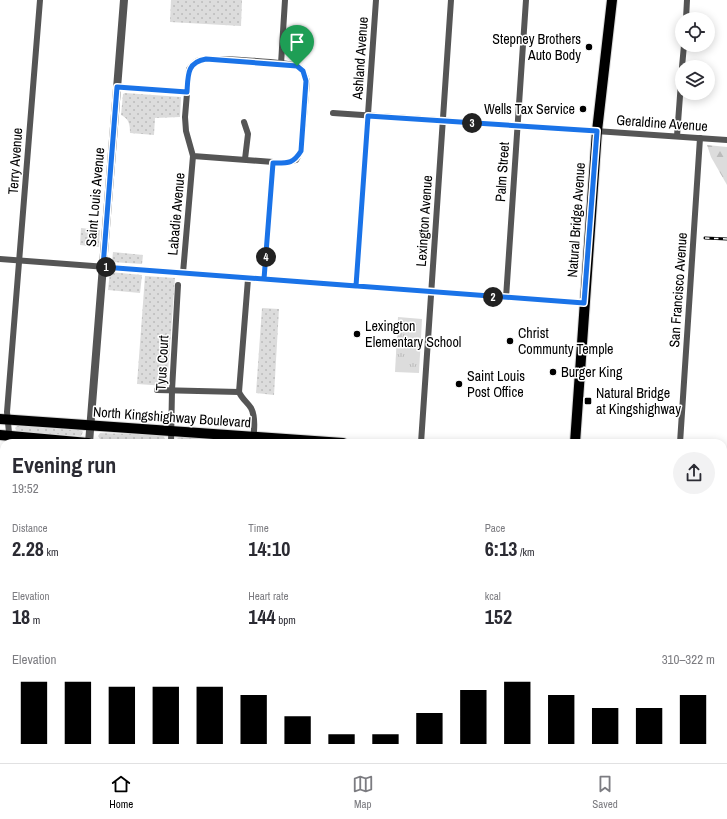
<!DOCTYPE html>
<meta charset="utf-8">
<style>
:root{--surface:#fff;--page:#f2f2f3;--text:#2b2b33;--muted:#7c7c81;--line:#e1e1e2;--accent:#000}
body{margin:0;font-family:"Archivo Narrow",sans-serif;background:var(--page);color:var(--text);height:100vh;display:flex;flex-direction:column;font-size:15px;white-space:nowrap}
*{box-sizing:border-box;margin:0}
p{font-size:13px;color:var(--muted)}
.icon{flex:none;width:22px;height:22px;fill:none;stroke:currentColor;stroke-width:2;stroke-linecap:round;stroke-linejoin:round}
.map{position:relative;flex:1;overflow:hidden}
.side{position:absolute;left:0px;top:439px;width:727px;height:324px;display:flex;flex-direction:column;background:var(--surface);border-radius:12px 12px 0 0;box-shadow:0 2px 10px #0003}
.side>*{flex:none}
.fabs{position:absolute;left:675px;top:12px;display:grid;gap:8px}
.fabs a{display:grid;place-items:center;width:40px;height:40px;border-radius:50%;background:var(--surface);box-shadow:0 2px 10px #0003;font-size:20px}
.pin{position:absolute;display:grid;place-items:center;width:34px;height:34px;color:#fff;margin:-41px -17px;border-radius:50% 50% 50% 0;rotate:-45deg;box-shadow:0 0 4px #0007}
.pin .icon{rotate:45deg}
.km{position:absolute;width:20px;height:20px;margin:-10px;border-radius:50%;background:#222;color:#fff;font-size:11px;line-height:20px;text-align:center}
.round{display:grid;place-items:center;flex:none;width:42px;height:42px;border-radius:21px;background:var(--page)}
.summary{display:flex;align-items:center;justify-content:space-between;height:68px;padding:0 12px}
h1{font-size:22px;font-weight:800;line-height:30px}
.stats{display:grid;grid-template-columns:repeat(3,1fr);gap:6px;height:68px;padding:4px 12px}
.stats div{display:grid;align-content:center}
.stats b{font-size:20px;font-weight:800}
.stats small{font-size:11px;font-weight:400}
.stats p{font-size:11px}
.chart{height:112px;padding:8px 12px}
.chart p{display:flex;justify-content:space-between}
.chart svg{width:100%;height:72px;margin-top:4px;stroke:var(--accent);stroke-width:6}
.tab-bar{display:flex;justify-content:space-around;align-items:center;height:56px;border-top:1px solid var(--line);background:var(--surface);font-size:11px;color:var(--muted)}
.tab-bar a{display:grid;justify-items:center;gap:2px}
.tab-bar .selected{color:var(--accent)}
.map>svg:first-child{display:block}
</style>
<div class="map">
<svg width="727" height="763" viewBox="0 0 727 763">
<defs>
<pattern id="grass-dots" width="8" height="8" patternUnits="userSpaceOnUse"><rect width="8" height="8" fill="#dcdcdc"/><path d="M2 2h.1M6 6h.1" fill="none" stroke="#bbb" stroke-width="1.8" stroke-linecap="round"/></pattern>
<pattern id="forest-firs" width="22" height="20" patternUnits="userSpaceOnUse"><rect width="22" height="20" fill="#dcdcdc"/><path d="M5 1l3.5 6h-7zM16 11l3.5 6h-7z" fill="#bbb"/></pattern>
<pattern id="park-tufts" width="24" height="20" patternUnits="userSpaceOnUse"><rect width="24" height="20" fill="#dcdcdc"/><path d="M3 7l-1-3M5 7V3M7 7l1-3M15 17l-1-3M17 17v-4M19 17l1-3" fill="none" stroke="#bbb"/></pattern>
</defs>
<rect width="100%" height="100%" fill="#fff"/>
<g fill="url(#grass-dots)">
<path d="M 171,0 L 242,0 L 241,26 L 170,22 Z"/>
<path d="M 125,93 L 181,97 L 180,117 L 155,118 L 154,135 L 130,133 C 130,124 129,119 121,115 L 123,94 Z"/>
<path d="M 81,228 L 100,230 L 99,247 L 80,245 Z"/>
<path d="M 113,252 L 143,255 L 142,264 L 112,262 Z"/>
<path d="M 110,272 L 142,275 L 140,293 L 108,290 Z"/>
<path d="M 145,276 L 175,278 L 167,386 L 137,384 Z"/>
<path d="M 262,308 L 279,309 L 274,395 L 256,393 Z"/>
<path d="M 18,425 L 81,430 L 83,432 L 81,436 L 17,432 L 15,428 Z"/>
<path d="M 100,433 L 163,435 L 165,439 L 163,443 L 100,439 L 98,436 Z"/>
<path d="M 180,436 L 242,440 L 245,443 L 177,443 L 177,439 Z"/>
</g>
<path fill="url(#forest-firs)" d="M 707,145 L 727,147 L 727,185 L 711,157 Z"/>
<g fill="url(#park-tufts)">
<path d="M 398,317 L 422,319 L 419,373 L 395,372 Z"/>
<path d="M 288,759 L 408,759 L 408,763 L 287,763 Z"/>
</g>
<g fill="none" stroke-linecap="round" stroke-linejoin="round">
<g stroke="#dbdbdb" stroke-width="12">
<g id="primary">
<path d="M 0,419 L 343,443"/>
<path d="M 0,435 L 88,443"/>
<path d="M 575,443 L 597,131 L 612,0"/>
<path d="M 723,467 L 727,467"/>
<path d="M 723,488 L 727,488"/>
<path d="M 553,763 L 553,759"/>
</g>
</g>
<g stroke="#555" stroke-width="6">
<path d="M 686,19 L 687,0"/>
<path d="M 281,64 L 285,0"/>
<path d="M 682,67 L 684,45"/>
<path d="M 117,87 L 187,92"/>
<path d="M 333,113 L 727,140"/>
<path d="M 244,122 L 248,134 L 245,159"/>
<path d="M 677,136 L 682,69"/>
<path d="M 0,259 L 584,303"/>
<path d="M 183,273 L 193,156 L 186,131 L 185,117 L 189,69 C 192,65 195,61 200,60 C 210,57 287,62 297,66 C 303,68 305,75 307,81 L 301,151 L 296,160 L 286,163 L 193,156"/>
<path d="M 248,279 L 239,392 C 242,399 247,402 251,408 C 256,417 254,433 253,443"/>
<path d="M 264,279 L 273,163"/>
<path d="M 356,286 L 376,0"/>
<path d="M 506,298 L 526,0"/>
<path d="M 157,390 L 239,392"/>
<path d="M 10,443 L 7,412 L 40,0"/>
<path d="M 171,443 L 172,390 L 178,285"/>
<path d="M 421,443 L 451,0"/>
<path d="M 680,443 L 700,138"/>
<path d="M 723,580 L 727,581"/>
<path d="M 0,599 L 4,543"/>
<path d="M 0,629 L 4,629"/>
<path d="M 723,693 L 727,693"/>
<path d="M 99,763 L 99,759"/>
<path d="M 191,763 L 191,759"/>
<path d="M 284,763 L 284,759"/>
<path d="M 411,763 L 411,759"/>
<path d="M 473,763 L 474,759"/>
<path d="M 633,763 L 633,759"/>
<path d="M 708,763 L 708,759"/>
</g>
<g stroke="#555" stroke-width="8">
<path d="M 89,443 L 124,0"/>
<path d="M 8,763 L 8,759"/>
</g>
<use href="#primary" stroke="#000" stroke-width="10"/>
<g stroke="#000" stroke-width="3">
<path id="rail" d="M 705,238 L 727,239"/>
</g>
<use href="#rail" stroke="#fff" stroke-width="1.5" stroke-dasharray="4.5" stroke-linecap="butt"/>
</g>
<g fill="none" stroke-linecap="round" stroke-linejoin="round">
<g stroke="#fff" stroke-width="8">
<path id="route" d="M 297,66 L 206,59 C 187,62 188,75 187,92 L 117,87 L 103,267 L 584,303 L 597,131 L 368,116 L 356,286 L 264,279 L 273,163 C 288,163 293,164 301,151 L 306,81 L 303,71 L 297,66"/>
</g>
<use href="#route" stroke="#1a73e8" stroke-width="5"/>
</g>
<g fill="#000" stroke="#fff" stroke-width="1.5">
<circle cx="589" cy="47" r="4"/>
<circle cx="583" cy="109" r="4"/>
<circle cx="357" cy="334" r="4"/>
<circle cx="510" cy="341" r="4"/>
<circle cx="553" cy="372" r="4"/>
<circle cx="459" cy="384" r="4"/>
<rect x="584" y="397" width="8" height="8" rx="2"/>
</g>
<g text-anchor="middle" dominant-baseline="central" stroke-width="3" stroke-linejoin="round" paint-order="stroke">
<g font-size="14" fill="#000" stroke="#fff" text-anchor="start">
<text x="581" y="39" text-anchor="end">Stepney Brothers<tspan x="581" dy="16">Auto Body</tspan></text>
<text x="575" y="109" text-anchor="end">Wells Tax Service</text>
<text x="365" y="326">Lexington<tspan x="365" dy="16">Elementary School</tspan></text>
<text x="518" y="333">Christ<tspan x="518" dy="16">Communty Temple</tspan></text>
<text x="561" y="372">Burger King</text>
<text x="467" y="376">Saint Louis<tspan x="467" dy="16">Post Office</tspan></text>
<text x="596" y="393">Natural Bridge<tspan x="596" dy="16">at Kingshighway</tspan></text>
</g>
<g font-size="14" fill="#000" stroke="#fff">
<text transform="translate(360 58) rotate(-86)">Ashland Avenue</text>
<text transform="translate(662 123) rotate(4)">Geraldine Avenue</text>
<text transform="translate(15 161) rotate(-86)">Terry Avenue</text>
<text transform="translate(502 172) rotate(-86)">Palm Street</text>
<text transform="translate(95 197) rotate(-85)">Saint Louis Avenue</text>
<text transform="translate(176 214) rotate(-85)">Labadie Avenue</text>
<text transform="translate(576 220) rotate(-86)">Natural Bridge Avenue</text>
<text transform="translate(424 221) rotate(-86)">Lexington Avenue</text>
<text transform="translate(678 290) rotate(-86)">San Francisco Avenue</text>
<text transform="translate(162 363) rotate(-87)">Tyus Court</text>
<text transform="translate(172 417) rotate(4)">North Kingshighway Boulevard</text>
</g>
</g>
</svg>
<div class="fabs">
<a><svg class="icon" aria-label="locate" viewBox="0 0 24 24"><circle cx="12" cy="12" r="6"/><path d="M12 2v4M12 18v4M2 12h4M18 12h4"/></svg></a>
<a><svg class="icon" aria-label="layers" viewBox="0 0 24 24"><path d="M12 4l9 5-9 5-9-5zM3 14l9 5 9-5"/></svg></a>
</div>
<div class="pin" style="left:297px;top:66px;background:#1e9e55"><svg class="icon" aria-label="arrive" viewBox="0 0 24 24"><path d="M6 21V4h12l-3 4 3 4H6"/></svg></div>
<b class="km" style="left:106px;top:267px">1</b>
<b class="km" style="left:493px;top:297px">2</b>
<b class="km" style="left:472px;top:123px">3</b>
<b class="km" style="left:266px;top:257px">4</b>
<section class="side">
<div class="summary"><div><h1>Evening run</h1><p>19:52</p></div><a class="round"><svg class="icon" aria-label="share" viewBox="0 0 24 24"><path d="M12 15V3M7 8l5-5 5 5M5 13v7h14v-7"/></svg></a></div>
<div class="stats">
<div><p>Distance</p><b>2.28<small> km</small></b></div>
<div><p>Time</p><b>14:10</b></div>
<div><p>Pace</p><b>6:13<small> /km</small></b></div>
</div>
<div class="stats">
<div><p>Elevation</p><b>18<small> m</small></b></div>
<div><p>Heart rate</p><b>144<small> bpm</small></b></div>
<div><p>kcal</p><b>152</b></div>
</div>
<div class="chart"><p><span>Elevation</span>310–322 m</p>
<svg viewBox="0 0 160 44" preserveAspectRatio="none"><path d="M5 44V6M15 44V6M25 44V9M35 44V9M45 44V9M55 44V14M65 44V27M75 44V38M85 44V38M95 44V25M105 44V11M115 44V6M125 44V14M135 44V22M145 44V22M155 44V14"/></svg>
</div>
</section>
</div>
<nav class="tab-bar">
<a class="selected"><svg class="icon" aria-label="home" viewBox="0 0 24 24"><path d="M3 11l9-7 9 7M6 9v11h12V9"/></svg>Home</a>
<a><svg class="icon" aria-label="map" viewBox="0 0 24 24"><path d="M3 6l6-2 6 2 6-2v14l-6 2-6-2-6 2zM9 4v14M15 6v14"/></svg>Map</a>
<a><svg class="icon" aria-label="saved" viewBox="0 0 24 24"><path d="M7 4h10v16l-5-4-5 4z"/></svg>Saved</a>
</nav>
